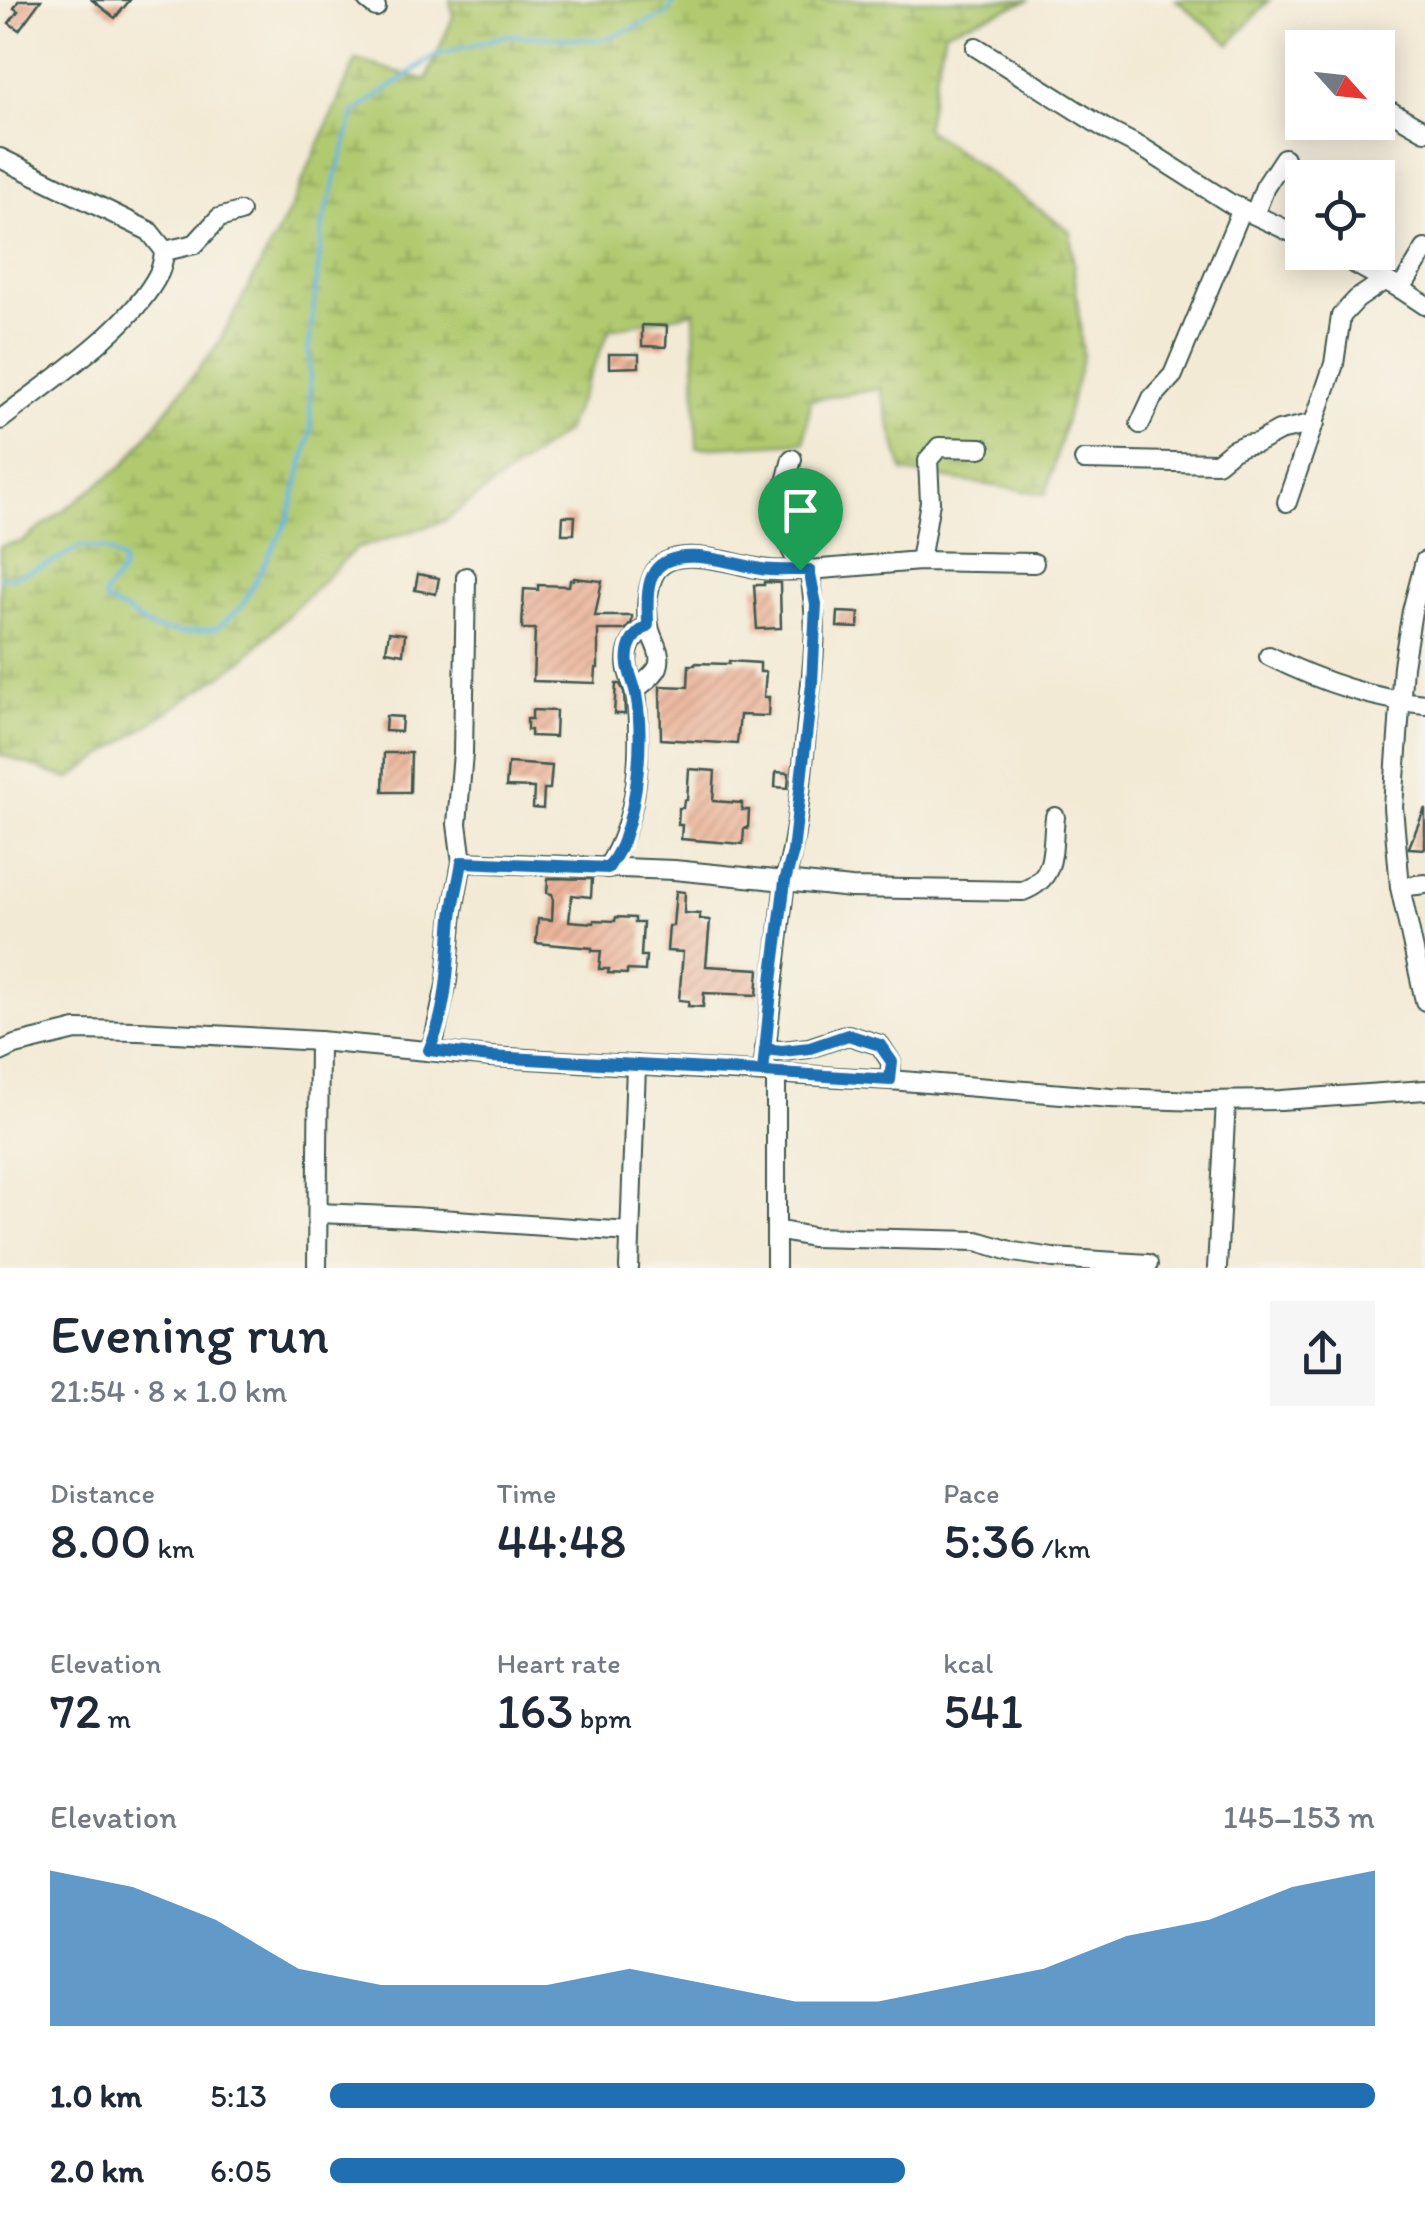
<!DOCTYPE html>
<meta charset="utf-8">
<style>
:root{--surface:#fff;--page:#f6f6f7;--text:#1f2937;--muted:#747a83;--accent:#1f6fb2}
body{margin:0;font-family:Itim,sans-serif;background:var(--page);color:var(--text);height:100vh;display:flex;flex-direction:column;font-size:38px;white-space:nowrap}
*{box-sizing:border-box;margin:0}
p{font-size:32px;color:var(--muted)}
.icon{flex:none;width:55px;height:55px;fill:none;stroke:currentColor;stroke-width:2;stroke-linecap:round;stroke-linejoin:round}
.map{position:relative;height:1268px;overflow:hidden}
.drawer{display:flex;flex-direction:column;background:var(--surface);flex:1}
.drawer>*{flex:none}
.needle{width:65px;rotate:117deg}
.controls{position:absolute;left:1285px;top:30px;display:grid;gap:20px}
.controls a{display:grid;place-items:center;width:110px;height:110px;border-radius:0px;background:var(--surface);box-shadow:0 5px 25px #0003;font-size:50px}
.pin{position:absolute;display:grid;place-items:center;width:85px;height:85px;color:#fff;margin:-102px -42px;border-radius:50% 50% 50% 0;rotate:-45deg;box-shadow:0 0 10px #0007}
.pin .icon{rotate:45deg}
.round{display:grid;place-items:center;flex:none;width:105px;height:105px;border-radius:0px;background:var(--page)}
.summary{display:flex;align-items:center;justify-content:space-between;height:170px;padding:0 50px}
h1{font-size:55px;font-weight:600;line-height:75px}
.stats{display:grid;grid-template-columns:repeat(3,1fr);gap:15px;height:170px;padding:10px 50px}
.stats div{display:grid;align-content:center}
.stats b{font-size:50px;font-weight:600}
.stats small{font-size:28px;font-weight:400}
.stats p{font-size:28px}
.chart{height:280px;padding:20px 50px}
.chart p{display:flex;justify-content:space-between}
.chart svg{width:100%;height:180px;margin-top:10px;fill:var(--accent);opacity:.7}
ul{padding:0 50px;list-style:none;font-size:32px}
li{display:grid;grid-template-columns:160px 120px 1fr;align-items:center;height:75px}
li i{height:25px;border-radius:12px;background:var(--accent)}
.map>svg:first-child{display:block}
</style>
<div class="map">
<svg width="1425" height="1268" viewBox="0 0 1425 1268">
<defs>
<pattern id="wetland-marsh" width="20" height="14" patternUnits="userSpaceOnUse" patternTransform="scale(2.5)"><rect width="20" height="14" fill="#b1ca6f"/><path d="M1 5h8M5 5V1M11 12h8M15 12V8" fill="none" stroke="#8fa55c"/></pattern>
<pattern id="building-hatch" width="6" height="6" patternUnits="userSpaceOnUse" patternTransform="scale(2.5)"><rect width="6" height="6" fill="#ebb095"/><path d="M-1 1l2-2M0 6l6-6M5 7l2-2" fill="none" stroke="#be907a"/></pattern>
</defs>
<rect width="100%" height="100%" fill="#f7f3e8"/>
<filter id="ink" filterUnits="userSpaceOnUse"><feTurbulence type="fractalNoise" baseFrequency=".01" numOctaves="2"/><feDisplacementMap in="SourceGraphic" scale="20" xChannelSelector="R" yChannelSelector="G"/><feConvolveMatrix kernelMatrix="1 2 1 2 8 2 1 2 1" color-interpolation-filters="sRGB"/></filter>
<filter id="wash" filterUnits="userSpaceOnUse"><feTurbulence type="fractalNoise" baseFrequency=".0048" numOctaves="4" result="noise"/><feDisplacementMap in="SourceGraphic" scale="40" xChannelSelector="R" yChannelSelector="G"/><feGaussianBlur stdDeviation="2.25" result="paint"/><feColorMatrix in="noise" values="0 0 0 0 0 0 0 0 0 0 0 0 0 0 0 0 0 1.4 0 .05"/><feComposite in="paint" operator="in"/></filter>
<g filter="url(#wash)">
<rect width="100%" height="100%" fill="#f3ead5"/>
<g fill="url(#wetland-marsh)" stroke="#688452" stroke-width="2.5">
<path d="M 450,0 L 1030,0 L 945,31 L 925,128 L 1070,231 L 1083,356 L 1046,494 L 903,472 L 880,388 L 811,400 L 804,442 L 697,448 L 694,312 L 610,329 L 565,432 L 444,521 L 355,549 L 242,661 L 69,779 L 0,754 L 0,546 L 22,542 L 125,464 L 218,344 L 289,212 L 356,60 L 426,80 L 453,17 Z"/>
<path d="M 1176,0 L 1269,0 L 1230,44 Z"/>
</g>
<g fill="none" stroke-linecap="round" stroke-linejoin="round">
<path stroke="#64b7e0" stroke-width="4" d="M 0,577 L 13,577 L 51,563 L 82,546 L 106,550 L 123,561 L 122,572 L 104,595 L 106,602 L 127,612 L 150,628 L 183,633 L 217,628 L 242,606 L 288,520 L 311,432 L 309,348 L 323,225 L 354,113 L 434,56 L 507,35 L 602,40 L 666,15 L 676,0"/>
</g>
<g id="blocks">
<g fill="url(#building-hatch)">
<path d="M 19,0 L 41,0 L 19,30 L 9,23 L 18,11 L 14,8 Z"/>
<path d="M 92,0 L 130,0 L 115,18 Z"/>
<path d="M 642,325 L 667,326 L 666,347 L 642,346 Z"/>
<path d="M 609,354 L 639,354 L 639,367 L 609,368 Z"/>
<path d="M 563,516 L 575,516 L 574,534 L 562,534 Z"/>
<path d="M 418,574 L 439,578 L 436,594 L 415,590 Z"/>
<path d="M 574,578 L 602,581 L 595,616 L 632,616 L 632,622 L 625,630 L 598,630 L 598,668 L 596,668 L 595,683 L 533,681 L 535,629 L 522,629 L 524,589 L 538,590 L 538,585 L 569,586 L 570,580 L 573,580 Z"/>
<path d="M 764,582 L 780,583 L 781,628 L 757,629 L 754,585 L 764,585 Z"/>
<path d="M 838,612 L 859,613 L 858,628 L 837,627 Z"/>
<path d="M 389,632 L 405,634 L 403,654 L 386,651 Z"/>
<path d="M 729,661 L 760,663 L 760,672 L 766,672 L 764,697 L 769,697 L 768,716 L 740,715 L 737,744 L 661,739 L 660,686 L 688,687 L 689,665 L 695,665 L 695,663 L 729,664 Z"/>
<path d="M 616,684 L 620,684 L 624,692 L 625,714 L 614,714 Z"/>
<path d="M 532,710 L 556,711 L 555,737 L 531,736 L 531,730 L 527,730 L 527,719 L 532,719 Z"/>
<path d="M 386,716 L 402,717 L 401,732 L 385,731 Z"/>
<path d="M 384,753 L 411,753 L 410,792 L 383,792 Z"/>
<path d="M 508,763 L 552,766 L 550,789 L 544,789 L 543,809 L 533,808 L 534,788 L 506,787 Z"/>
<path d="M 689,769 L 715,771 L 713,801 L 742,803 L 742,810 L 749,810 L 748,829 L 744,828 L 743,844 L 681,839 L 682,825 L 678,825 L 679,808 L 683,808 L 684,800 L 687,800 Z"/>
<path d="M 776,772 L 789,773 L 788,788 L 775,787 Z"/>
<path d="M 1425,808 L 1425,849 L 1409,848 L 1409,847 Z"/>
<path d="M 548,878 L 592,879 L 591,897 L 572,895 L 569,921 L 594,923 L 594,920 L 615,921 L 616,917 L 635,918 L 635,923 L 643,923 L 641,956 L 646,956 L 645,971 L 627,970 L 627,974 L 608,973 L 609,969 L 599,969 L 601,951 L 592,951 L 592,948 L 536,943 L 538,919 L 552,920 L 553,898 L 552,894 L 547,893 Z"/>
<path d="M 676,891 L 685,892 L 684,913 L 700,914 L 700,919 L 710,920 L 706,966 L 759,969 L 757,995 L 704,993 L 703,1007 L 688,1006 L 689,1001 L 679,1000 L 683,952 L 667,951 L 669,926 L 673,926 Z"/>
</g>
</g>
</g>
<g filter="url(#ink)">
<use href="#blocks" fill-opacity="0" stroke="#3f574c" stroke-width="2.5"/>
<g fill="none" stroke-linecap="round" stroke-linejoin="round">
<g stroke="#3f574c" stroke-width="22">
<g id="minor">
<path d="M 367,0 L 376,7"/>
<path d="M 976,47 L 1109,131 L 1146,150 L 1231,204 L 1302,237"/>
<path d="M 1378,104 L 1425,131"/>
<path d="M 0,158 L 149,231 L 165,251 C 163,258 162,267 159,273 C 132,328 48,382 0,420"/>
<path d="M 1255,213 L 1265,187 L 1284,158"/>
<path d="M 165,251 L 195,244 L 219,218 L 240,212"/>
<path d="M 1334,252 L 1401,289 L 1425,305"/>
<path d="M 1401,289 L 1425,249"/>
<path d="M 1140,424 L 1152,398 L 1173,375 L 1242,209"/>
<path d="M 792,459 C 786,482 778,508 784,532 C 787,543 796,557 800,570"/>
<path d="M 1084,460 L 1217,463 L 1233,450 L 1244,445 L 1257,443 L 1279,431 L 1315,423"/>
<path d="M 1287,502 L 1334,364 L 1341,316 L 1357,299 L 1385,280"/>
<path d="M 920,561 L 930,502 L 928,460 L 939,447 L 981,448"/>
<path d="M 1425,561 L 1412,611 L 1403,666 L 1393,807 L 1400,887 L 1425,1001"/>
<path d="M 809,570 L 920,561 L 1034,563"/>
<path d="M 1269,656 C 1317,680 1371,699 1425,704"/>
<path d="M 636,689 C 621,665 625,641 648,625"/>
<path d="M 462,862 L 674,870 L 785,881 L 763,1072"/>
<path d="M 607,868 C 641,815 641,750 636,689 C 643,683 654,676 658,667 C 663,654 653,642 650,630 C 645,614 647,591 653,576 C 669,540 734,565 762,569 C 777,572 794,570 809,570 C 821,629 811,675 806,733 C 801,782 798,833 785,881 L 851,888 L 1023,891 C 1058,878 1051,850 1055,817"/>
<path d="M 1400,887 L 1425,884"/>
<path d="M 765,1049 L 782,1051 L 809,1048 L 848,1035 L 880,1045 L 891,1062 L 890,1080"/>
<path d="M 429,1050 L 434,1040 L 447,981 L 453,911 L 462,862 L 457,824 L 463,753 L 466,577"/>
<path d="M 0,1052 L 15,1045 L 76,1030 L 139,1031 L 319,1041 L 491,1057 L 890,1080 L 1111,1098 L 1201,1101 L 1281,1100 L 1425,1090"/>
<path d="M 776,1073 L 776,1268"/>
<path d="M 318,1213 L 413,1217 L 630,1232"/>
<path d="M 776,1230 L 812,1237 L 977,1241 L 1014,1252 L 1053,1258 L 1148,1264"/>
<path d="M 317,1268 L 319,1041"/>
<path d="M 629,1268 L 636,1065"/>
<path d="M 1217,1268 L 1226,1101"/>
</g>
</g>
<use href="#minor" stroke="#fff" stroke-width="18"/>
</g>
</g>
<g fill="none" stroke-linecap="round" stroke-linejoin="round" filter="url(#ink)">
<g stroke="#fff" stroke-width="20">
<path id="route" d="M 800,570 C 787,570 773,571 761,569 C 734,564 674,543 655,571 C 645,585 648,609 648,625 C 639,632 632,637 629,648 C 624,666 633,678 636,694 C 644,738 638,799 623,841 C 620,851 613,860 608,868 L 462,862 C 459,881 454,899 452,917 C 448,961 448,1010 429,1050 L 491,1057 L 763,1072 L 765,1049 L 782,1051 L 810,1048 L 848,1035 L 880,1045 L 892,1062 L 890,1080 L 763,1072 L 772,981 L 785,881 L 793,852 L 812,684 L 816,604 L 809,570 L 800,570"/>
</g>
<use href="#route" stroke="#1f6fb2" stroke-width="12"/>
</g>
</svg>
<div class="controls">
<a><svg class="needle" viewBox="-14 -14 28 28"><path d="M0-13l5 13h-10z" fill="#e53935"/><path d="M0 13l5-13h-10z" fill="#747a83"/></svg></a>
<a><svg class="icon" aria-label="locate" viewBox="0 0 24 24"><circle cx="12" cy="12" r="6"/><path d="M12 2v4M12 18v4M2 12h4M18 12h4"/></svg></a>
</div>
<div class="pin" style="left:800px;top:570px;background:#1e9e55"><svg class="icon" aria-label="arrive" viewBox="0 0 24 24"><path d="M6 21V4h12l-3 4 3 4H6"/></svg></div>
</div>
<section class="drawer">
<div class="summary"><div><h1>Evening run</h1><p>21:54 · 8 × 1.0 km</p></div><a class="round"><svg class="icon" aria-label="share" viewBox="0 0 24 24"><path d="M12 15V3M7 8l5-5 5 5M5 13v7h14v-7"/></svg></a></div>
<div class="stats">
<div><p>Distance</p><b>8.00<small> km</small></b></div>
<div><p>Time</p><b>44:48</b></div>
<div><p>Pace</p><b>5:36<small> /km</small></b></div>
</div>
<div class="stats">
<div><p>Elevation</p><b>72<small> m</small></b></div>
<div><p>Heart rate</p><b>163<small> bpm</small></b></div>
<div><p>kcal</p><b>541</b></div>
</div>
<div class="chart"><p><span>Elevation</span>145–153 m</p>
<svg viewBox="0 0 160 44" preserveAspectRatio="none"><path d="M0 44V6L10 10L20 18L30 30L40 34L50 34L60 34L70 30L80 34L90 38L100 38L110 34L120 30L130 22L140 18L150 10L160 6V44z"/></svg>
</div>
<ul>
<li><b>1.0 km</b>5:13<i style="width:100%"></i></li>
<li><b>2.0 km</b>6:05<i style="width:55%"></i></li>
</ul>
</section>
